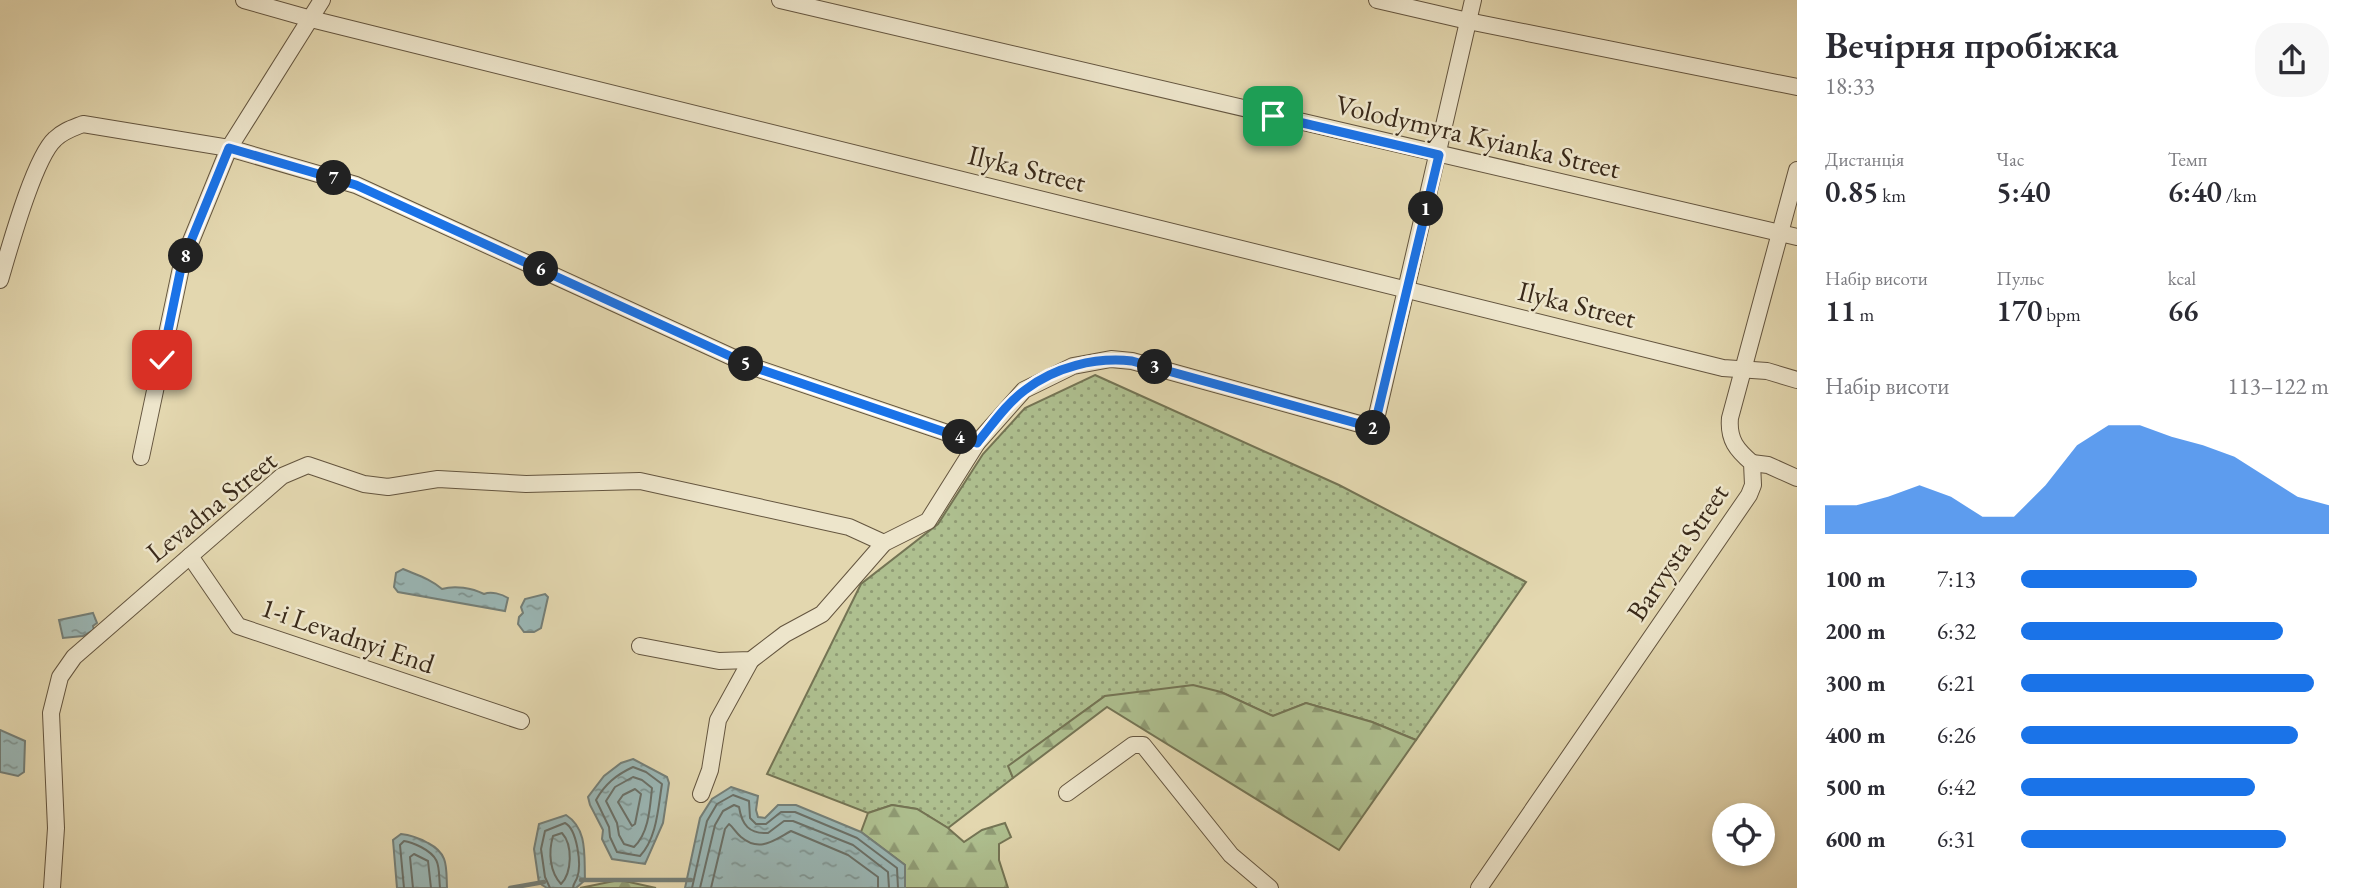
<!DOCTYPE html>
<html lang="uk">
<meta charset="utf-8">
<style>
:root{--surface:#fff;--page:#f7f7f7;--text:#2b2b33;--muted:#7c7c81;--accent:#1a73e8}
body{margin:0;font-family:"EB Garamond",serif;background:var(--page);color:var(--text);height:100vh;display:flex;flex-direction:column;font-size:26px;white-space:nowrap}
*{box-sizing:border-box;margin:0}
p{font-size:23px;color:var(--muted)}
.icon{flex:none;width:38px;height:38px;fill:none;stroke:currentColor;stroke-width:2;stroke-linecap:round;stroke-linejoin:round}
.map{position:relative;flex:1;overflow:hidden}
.side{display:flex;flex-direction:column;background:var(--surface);width:560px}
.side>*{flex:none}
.controls{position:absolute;left:1712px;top:803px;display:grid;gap:14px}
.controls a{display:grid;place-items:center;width:63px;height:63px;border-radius:50%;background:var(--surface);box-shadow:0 4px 10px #0003;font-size:35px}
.pin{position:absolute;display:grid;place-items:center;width:60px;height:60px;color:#fff;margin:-30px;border-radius:14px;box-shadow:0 4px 10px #0006}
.km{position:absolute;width:35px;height:35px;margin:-18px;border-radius:50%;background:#222;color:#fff;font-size:19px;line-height:35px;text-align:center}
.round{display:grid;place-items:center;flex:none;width:74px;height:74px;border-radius:28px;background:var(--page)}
.summary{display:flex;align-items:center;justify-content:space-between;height:119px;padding:0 28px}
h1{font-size:38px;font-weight:600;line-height:52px}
.metrics{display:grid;grid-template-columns:repeat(3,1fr);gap:10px;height:119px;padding:7px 28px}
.metrics div{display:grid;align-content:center}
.metrics b{font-size:30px;font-weight:600}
.metrics small{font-size:19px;font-weight:400}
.metrics p{font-size:19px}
.chart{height:196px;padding:14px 28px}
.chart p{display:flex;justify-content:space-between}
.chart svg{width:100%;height:126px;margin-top:7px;fill:var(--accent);opacity:.7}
ul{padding:0 28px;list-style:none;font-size:23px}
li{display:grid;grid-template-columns:112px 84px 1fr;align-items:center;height:52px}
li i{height:18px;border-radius:9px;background:var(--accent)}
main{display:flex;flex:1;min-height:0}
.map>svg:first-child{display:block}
</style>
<main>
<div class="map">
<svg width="1797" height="888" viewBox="0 0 1797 888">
<defs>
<pattern id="grass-dots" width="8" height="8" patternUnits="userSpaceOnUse" patternTransform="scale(1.75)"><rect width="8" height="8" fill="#aebf8f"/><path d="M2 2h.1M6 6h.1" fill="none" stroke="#8f9b74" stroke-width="1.8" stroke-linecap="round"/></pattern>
<pattern id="forest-firs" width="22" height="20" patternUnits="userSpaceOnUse" patternTransform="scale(1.75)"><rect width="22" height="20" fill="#aebf8f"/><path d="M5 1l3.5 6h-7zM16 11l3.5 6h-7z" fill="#8f9b74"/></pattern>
<pattern id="water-ripples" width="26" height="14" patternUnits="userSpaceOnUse" patternTransform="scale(1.75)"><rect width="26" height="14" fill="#9ab7b6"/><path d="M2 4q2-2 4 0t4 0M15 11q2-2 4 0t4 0" fill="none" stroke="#7f9593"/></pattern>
</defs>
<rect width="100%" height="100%" fill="#e3d7af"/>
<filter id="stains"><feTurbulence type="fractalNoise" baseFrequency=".00286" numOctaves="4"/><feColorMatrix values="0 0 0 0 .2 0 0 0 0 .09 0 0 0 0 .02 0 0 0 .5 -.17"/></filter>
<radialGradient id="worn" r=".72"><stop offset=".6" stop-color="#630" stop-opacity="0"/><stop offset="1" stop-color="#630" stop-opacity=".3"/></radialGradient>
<path fill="url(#grass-dots)" stroke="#747454" stroke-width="2" d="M 1095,375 L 1339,485 L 1526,582 L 1416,740 L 1372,722 L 1306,703 L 1273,716 L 1221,692 L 1105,696 L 1009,766 L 1013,778 L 948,828 L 917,809 L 892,805 L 868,813 L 767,774 L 861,584 L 938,524 L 983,454 L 1025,408 Z"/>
<g fill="url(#forest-firs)" stroke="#747454" stroke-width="2">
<path d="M 1193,685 L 1221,692 L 1273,716 L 1306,703 L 1372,722 L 1416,740 L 1339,850 L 1107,707 L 1013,778 L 1008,766 L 1105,696 Z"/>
<path d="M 892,805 L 917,809 L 948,828 L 964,842 L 982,830 L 1005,823 L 1011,837 L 999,844 L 999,860 L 1008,888 L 905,888 L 905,865 L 861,832 L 868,813 Z"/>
<path d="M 620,880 L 656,888 L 580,888 L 619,880 Z"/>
</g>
<g fill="url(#water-ripples)" stroke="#747f78" stroke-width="2">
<path d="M 403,569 C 417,575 431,579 442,589 C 455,585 472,588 484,594 C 491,591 502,594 508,598 L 505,611 L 398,592 L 394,587 L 396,573 Z"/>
<path d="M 545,594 L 548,597 L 541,628 L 534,632 L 524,632 L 518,624 L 519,617 L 523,613 L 521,607 L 525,599 Z"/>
<path d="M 93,613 L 97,623 L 93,626 L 94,630 L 83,636 L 63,638 L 59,620 Z"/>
<path d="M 0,730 L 25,741 L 24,772 L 18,776 L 0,772 Z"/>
<path d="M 633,759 L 667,777 L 669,783 L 663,823 L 645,864 L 612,859 L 602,839 L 603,830 L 590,805 L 588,797 L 604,776 L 621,763 Z"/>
<path d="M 731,787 L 758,796 L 756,810 L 758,817 L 765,818 L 778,805 L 796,805 L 861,832 L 905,865 L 905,888 L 685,888 L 700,818 L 712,799 Z"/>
<path d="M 566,815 C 588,829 584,856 585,880 L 576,888 L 547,888 L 539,883 L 534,849 L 539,824 Z"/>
<path d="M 401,834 C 412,835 419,838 428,843 C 449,854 446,867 447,888 L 397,888 L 393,840 Z"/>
</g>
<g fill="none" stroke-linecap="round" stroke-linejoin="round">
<g stroke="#6a7068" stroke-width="2">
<path d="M 633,767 L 646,772 L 662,784 C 658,808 657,838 640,856 L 617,852 L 610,837 L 609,827 L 596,800 C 605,784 616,775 633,767 Z"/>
<path d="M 633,777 L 642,780 L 652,788 C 650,807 649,833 634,847 L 624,844 L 619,835 L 617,823 L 606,801 L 615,787 Z"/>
<path d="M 635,789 L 641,794 L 635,824 L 632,826 L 618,802 L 623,795 Z"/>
<path d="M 562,833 C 573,845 572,873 561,884 C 550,872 548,853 553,836 Z"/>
<path d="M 404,888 L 400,845 L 404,841 C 411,842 415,844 421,847 C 442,858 438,867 440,888"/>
<path d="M 413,888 L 410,857 L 414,854 L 428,861 L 431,888"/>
<path d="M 550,888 L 545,877 L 541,849 L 545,831 L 565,823 C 577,829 582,865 577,878 C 576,881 573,884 573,888"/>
<path d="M 692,888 L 707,821 L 717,804 L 733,795 L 749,801 L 750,818 L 756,824 L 766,824 L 781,812 L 795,812 L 857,838 L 897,868 L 898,888"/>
<path d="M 700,888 L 715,825 L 723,811 L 734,805 L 739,807 C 742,825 749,834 768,833 L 784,821 L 793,821 L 853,845 L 888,872 L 889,888"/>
<path d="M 711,888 L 725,829 L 729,824 C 733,827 736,833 741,837 C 760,853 774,840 791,831 L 848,855 L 878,877 L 878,888"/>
</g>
<g stroke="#747f78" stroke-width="4.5">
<path d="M 581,880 L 691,880"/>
<path d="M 510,888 L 544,882"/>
</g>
<g stroke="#64553f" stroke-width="18">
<g id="minor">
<path d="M 244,0 L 311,19 L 1723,368 L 1767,371 L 1797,380"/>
<path d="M 780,0 L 1797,237"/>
<path d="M 1377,0 L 1468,21 L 1797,87"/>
<path d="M 0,280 C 9,250 34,158 55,139 C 63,131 73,128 83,124 L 229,148 L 356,185 L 756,368 L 977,443"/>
<path d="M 141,457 L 182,263 L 229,148 L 322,0"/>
<path d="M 1752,463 L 1768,465 L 1797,478"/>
<path d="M 190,556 L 238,626 L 521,721"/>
<path d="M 640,646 L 719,661 L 751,660 L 785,634 L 822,614 L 884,543 L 928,521 L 977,443 L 1024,390 L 1073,366 L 1111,359 L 1132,361 L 1374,428 L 1473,0"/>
<path d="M 1067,793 L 1133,745 L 1143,745 L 1231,855 L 1270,888"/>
<path d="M 701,794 L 710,770 L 718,720 L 751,660"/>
<path d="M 52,888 L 56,828 L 51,713 L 60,677 L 74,657 L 282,476 L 308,465 L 364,484 L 388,487 L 438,479 L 526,484 L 640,481 L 849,527 L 884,543"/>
<path d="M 1479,888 L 1749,495 L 1753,485 L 1752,463 C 1737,450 1728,440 1730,418 L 1797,170"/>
</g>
</g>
<use href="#minor" stroke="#ede5cb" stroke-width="16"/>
</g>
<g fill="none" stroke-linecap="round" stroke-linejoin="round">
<g stroke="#fff" stroke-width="14">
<path id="route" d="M 162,360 L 182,263 L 229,148 L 356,185 L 756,368 L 977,443 C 992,425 1006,404 1025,390 C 1055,367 1095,357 1132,361 L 1374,428 L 1439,155 L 1273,116"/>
</g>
<use href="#route" stroke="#1a73e8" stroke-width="9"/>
</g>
<g text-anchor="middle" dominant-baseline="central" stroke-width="5" stroke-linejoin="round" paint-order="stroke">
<g font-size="28" fill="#3a2a1a" stroke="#ede5cb">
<text transform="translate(1478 136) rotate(13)">Volodymyra Kyianka Street</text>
<text transform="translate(1027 168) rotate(14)">Ilyka Street</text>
<text transform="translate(1577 304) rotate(14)">Ilyka Street</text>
<text transform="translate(211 506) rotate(-39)">Levadna Street</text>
<text transform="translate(1677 552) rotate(-56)">Barvysta Street</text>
<text transform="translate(348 635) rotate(19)">1-i Levadnyi End</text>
</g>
</g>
<rect width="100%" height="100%" filter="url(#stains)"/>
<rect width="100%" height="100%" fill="url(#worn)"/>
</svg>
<div class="controls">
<a><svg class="icon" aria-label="locate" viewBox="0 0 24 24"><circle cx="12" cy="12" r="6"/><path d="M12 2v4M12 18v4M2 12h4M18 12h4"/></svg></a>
</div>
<div class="pin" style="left:1273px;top:116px;background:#1e9e55"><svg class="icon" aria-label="arrive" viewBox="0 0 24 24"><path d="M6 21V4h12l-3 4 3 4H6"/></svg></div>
<div class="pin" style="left:162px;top:360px;background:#d93025"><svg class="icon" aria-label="check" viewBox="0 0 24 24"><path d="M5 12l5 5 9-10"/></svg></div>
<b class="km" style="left:1426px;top:209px">1</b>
<b class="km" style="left:1373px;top:428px">2</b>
<b class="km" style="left:1155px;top:367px">3</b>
<b class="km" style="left:960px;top:437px">4</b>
<b class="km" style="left:746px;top:364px">5</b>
<b class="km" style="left:541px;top:269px">6</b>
<b class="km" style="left:334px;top:178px">7</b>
<b class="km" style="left:186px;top:256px">8</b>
</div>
<section class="side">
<div class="summary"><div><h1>Вечірня пробіжка</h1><p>18:33</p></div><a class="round"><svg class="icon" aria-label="share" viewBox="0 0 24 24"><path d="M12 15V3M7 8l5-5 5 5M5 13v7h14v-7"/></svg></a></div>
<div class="metrics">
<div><p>Дистанція</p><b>0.85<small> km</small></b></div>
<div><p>Час</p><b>5:40</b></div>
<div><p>Темп</p><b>6:40<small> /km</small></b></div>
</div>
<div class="metrics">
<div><p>Набір висоти</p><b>11<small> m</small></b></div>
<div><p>Пульс</p><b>170<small> bpm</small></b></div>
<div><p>kcal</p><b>66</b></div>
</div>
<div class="chart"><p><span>Набір висоти</span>113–122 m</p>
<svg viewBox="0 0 160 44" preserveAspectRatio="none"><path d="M0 44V34L10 34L20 31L30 27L40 31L50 38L60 38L70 27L80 13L90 6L100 6L110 10L120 13L130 17L140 24L150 31L160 34V44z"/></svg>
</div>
<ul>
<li><b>100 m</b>7:13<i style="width:57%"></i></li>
<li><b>200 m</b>6:32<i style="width:85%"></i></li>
<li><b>300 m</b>6:21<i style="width:95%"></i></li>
<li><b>400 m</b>6:26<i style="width:90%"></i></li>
<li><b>500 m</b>6:42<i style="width:76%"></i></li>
<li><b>600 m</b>6:31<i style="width:86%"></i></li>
</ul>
</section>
</main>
